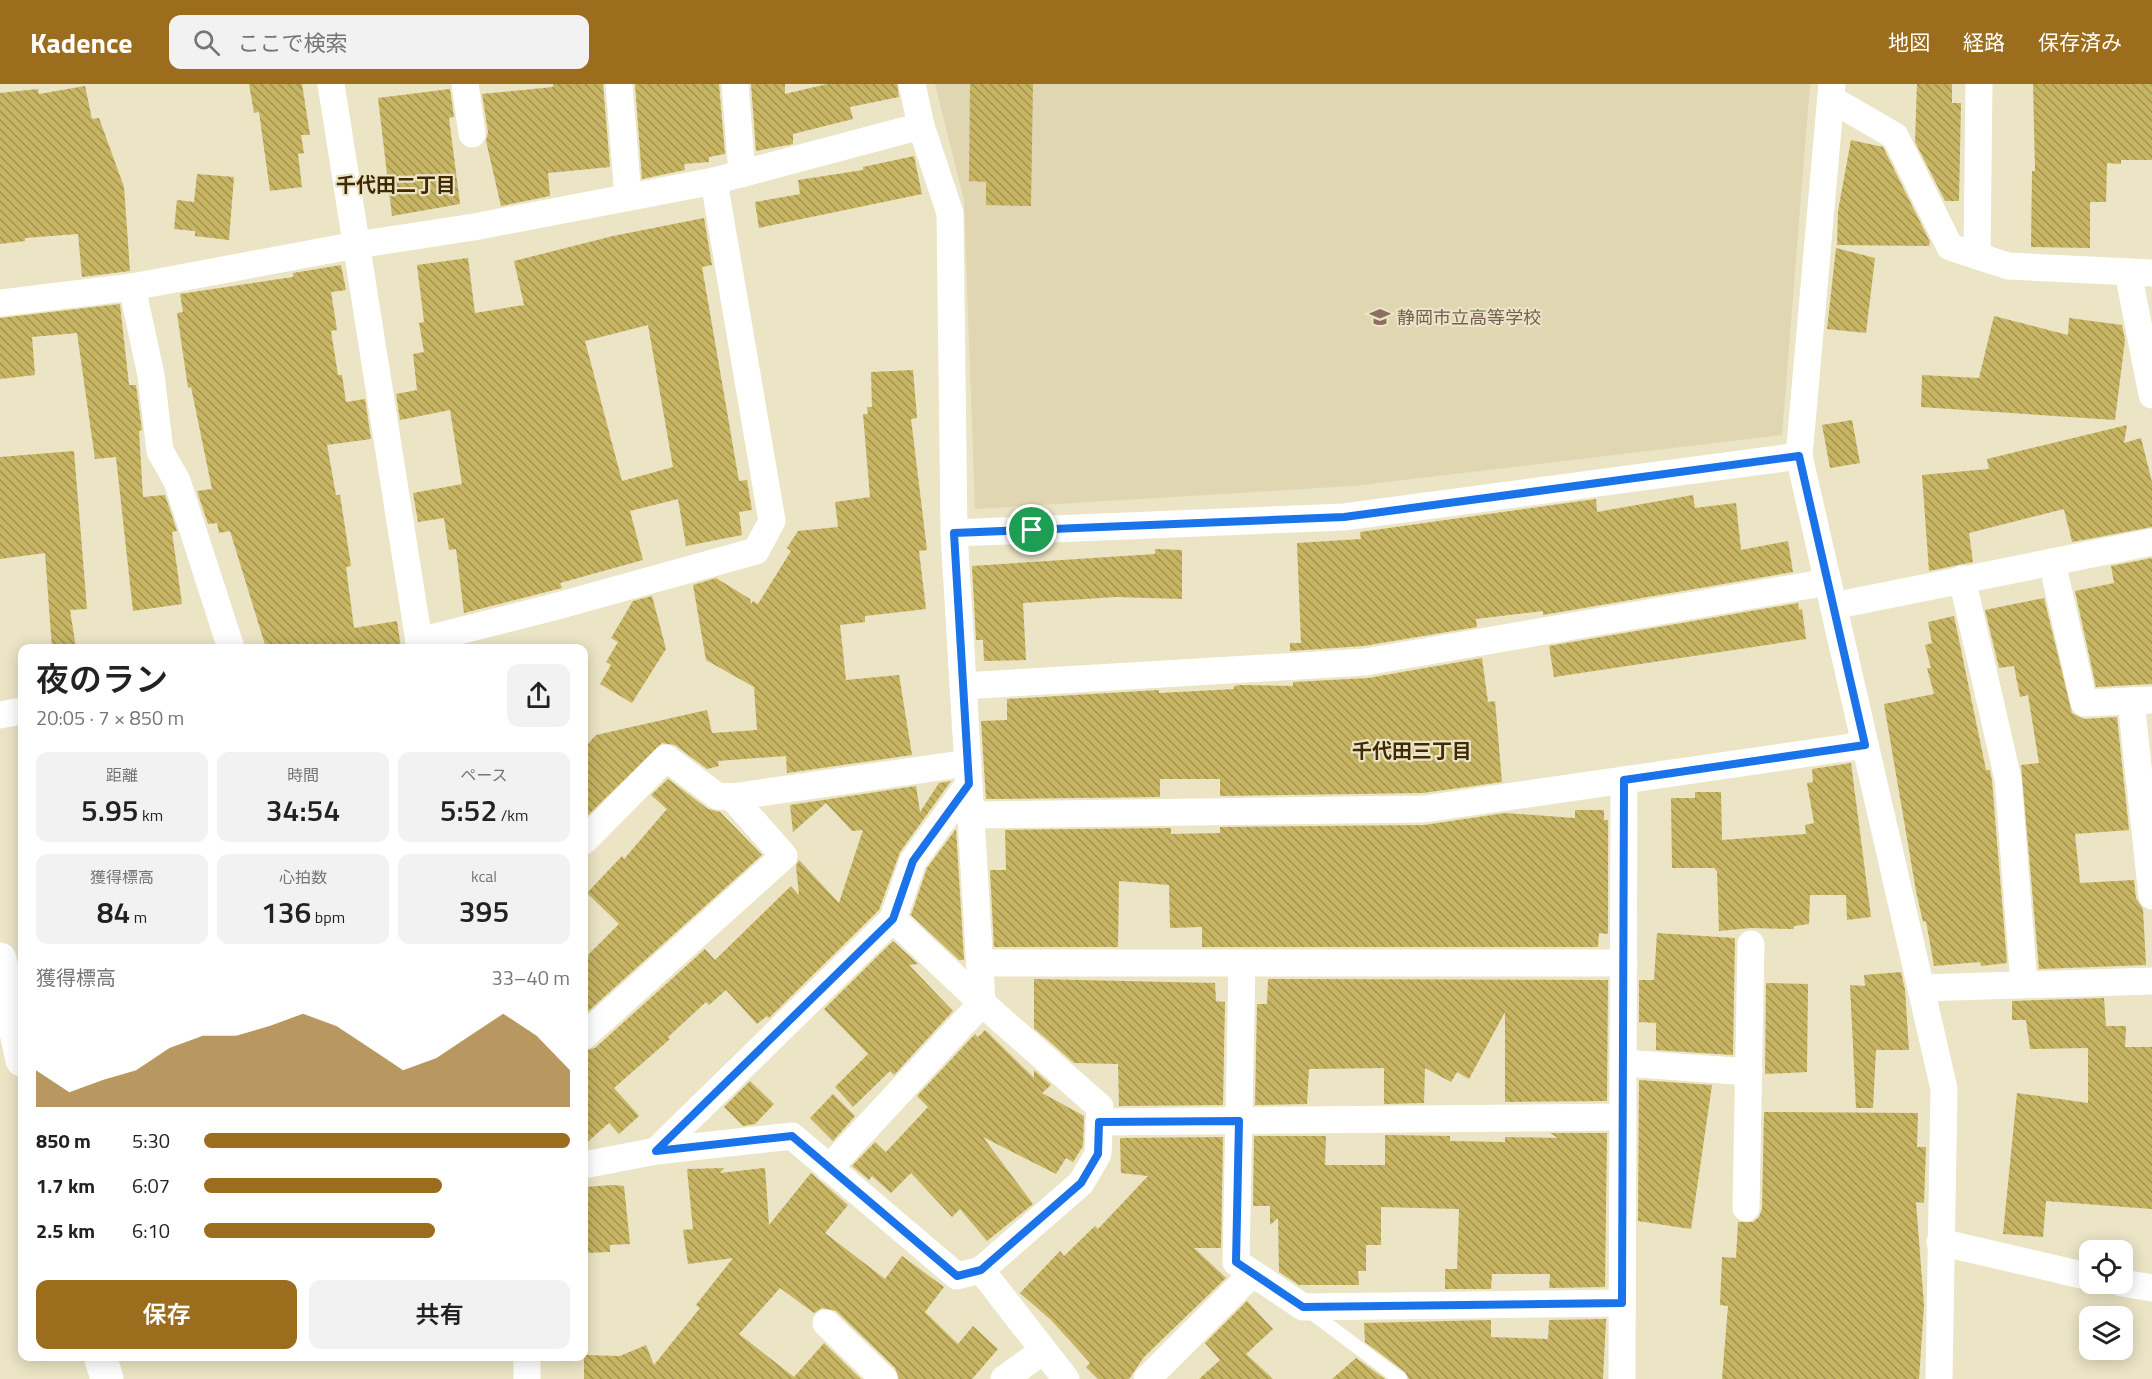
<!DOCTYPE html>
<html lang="ja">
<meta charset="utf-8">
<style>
:root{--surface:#fff;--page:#f2f2f2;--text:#222;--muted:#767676;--accent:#9b6d1d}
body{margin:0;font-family:"Titillium Web","Noto Sans JP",sans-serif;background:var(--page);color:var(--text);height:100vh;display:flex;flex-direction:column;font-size:22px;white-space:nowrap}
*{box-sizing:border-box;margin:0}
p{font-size:20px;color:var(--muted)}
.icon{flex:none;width:33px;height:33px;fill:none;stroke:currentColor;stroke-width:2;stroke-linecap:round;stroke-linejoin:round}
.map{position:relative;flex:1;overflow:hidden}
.side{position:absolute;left:18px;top:560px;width:570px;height:717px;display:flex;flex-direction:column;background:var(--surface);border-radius:12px;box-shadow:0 3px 15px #0003}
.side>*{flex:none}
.buttons{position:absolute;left:2079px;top:1156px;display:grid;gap:12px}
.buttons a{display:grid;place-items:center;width:54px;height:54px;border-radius:12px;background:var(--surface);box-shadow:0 3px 15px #0003;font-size:30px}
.pin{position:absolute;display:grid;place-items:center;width:51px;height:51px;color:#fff;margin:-26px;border:3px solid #fff;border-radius:50%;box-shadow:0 2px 6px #0007}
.round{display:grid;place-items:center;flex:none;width:63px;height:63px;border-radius:12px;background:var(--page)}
.overview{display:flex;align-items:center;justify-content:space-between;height:102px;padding:0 18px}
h1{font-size:33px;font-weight:600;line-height:45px}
.stats{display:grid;grid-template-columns:repeat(3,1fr);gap:9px;height:102px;padding:6px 18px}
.stats div{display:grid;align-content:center;border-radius:12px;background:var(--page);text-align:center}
.stats b{font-size:30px;font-weight:600}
.stats small{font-size:16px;font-weight:400}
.stats p{font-size:16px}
.chart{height:168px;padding:12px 18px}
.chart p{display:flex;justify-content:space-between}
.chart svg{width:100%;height:108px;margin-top:6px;fill:var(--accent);opacity:.7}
.button{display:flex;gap:12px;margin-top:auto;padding:12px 18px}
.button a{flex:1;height:69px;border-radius:12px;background:var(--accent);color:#fff;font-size:24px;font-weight:600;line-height:69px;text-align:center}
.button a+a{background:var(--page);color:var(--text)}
ul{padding:0 18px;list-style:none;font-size:20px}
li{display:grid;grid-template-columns:96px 72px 1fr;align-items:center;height:45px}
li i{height:15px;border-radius:8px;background:var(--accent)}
header{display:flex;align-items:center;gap:36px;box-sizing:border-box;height:84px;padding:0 30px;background:var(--accent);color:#fff}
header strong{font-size:28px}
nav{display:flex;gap:33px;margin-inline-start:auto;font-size:21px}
.search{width:420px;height:54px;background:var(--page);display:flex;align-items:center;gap:15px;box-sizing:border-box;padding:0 21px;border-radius:12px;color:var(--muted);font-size:22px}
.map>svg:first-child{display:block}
</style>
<header>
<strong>Kadence</strong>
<div class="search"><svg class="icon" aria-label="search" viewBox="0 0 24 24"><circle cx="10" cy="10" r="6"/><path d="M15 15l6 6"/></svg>ここで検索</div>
<nav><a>地図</a><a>経路</a><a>保存済み</a></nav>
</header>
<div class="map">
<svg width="2152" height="1295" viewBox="0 0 2152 1295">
<defs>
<pattern id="building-back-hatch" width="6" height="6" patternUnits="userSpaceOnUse" patternTransform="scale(1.5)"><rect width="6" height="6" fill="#c7b564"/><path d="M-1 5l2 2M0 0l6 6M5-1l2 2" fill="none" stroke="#a29352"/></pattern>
</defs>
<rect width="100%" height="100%" fill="#ebe4c5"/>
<path fill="#e0d7b2" d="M 935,0 L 1810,0 L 1782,351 L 1353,402 L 975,425 L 964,116 Z"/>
<g fill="url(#building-back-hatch)" fill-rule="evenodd">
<path d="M 249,0 L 302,0 L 310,51 L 301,51 L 304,69 L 298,70 L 302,103 L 270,107 L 259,28 L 254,29 Z"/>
<path d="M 553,0 L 603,0 L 610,83 L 548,89 L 550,112 L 501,122 L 486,57 L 488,48 L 482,10 L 553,3 Z"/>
<path d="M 635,0 L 719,0 L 725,70 L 709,73 L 709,78 L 684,80 L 685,86 L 642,95 Z"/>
<path d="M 751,0 L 785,0 L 785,10 L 827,0 L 897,0 L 899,13 L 850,23 L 853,35 L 793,50 L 793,60 L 756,67 Z"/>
<path d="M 970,0 L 1033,0 L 1031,122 L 986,121 L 986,98 L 969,97 Z"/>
<path d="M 1917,0 L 1952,0 L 1952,19 L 1961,19 L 1959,117 L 1945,117 L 1915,58 Z"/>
<path d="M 2033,0 L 2152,0 L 2152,76 L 2121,76 L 2121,80 L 2107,79 L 2106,118 L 2090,118 L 2090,164 L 2031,163 L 2032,87 L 2035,87 Z"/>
<path d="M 85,2 L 92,35 L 99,34 L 124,103 L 130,187 L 82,193 L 78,150 L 25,154 L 25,157 L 0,160 L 0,9 L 38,5 L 39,10 Z"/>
<path d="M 450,5 L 454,33 L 449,34 L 460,120 L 392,132 L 378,14 Z"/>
<path d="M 1851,56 L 1883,63 L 1930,158 L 1929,162 L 1837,161 L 1838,127 Z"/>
<path d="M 914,72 L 922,110 L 759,144 L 755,118 L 800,110 L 798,96 L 863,86 L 863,83 Z"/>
<path d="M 197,90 L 234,93 L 229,156 L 195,152 L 195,147 L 174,145 L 177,116 L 194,118 Z"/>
<path d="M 704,134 L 712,181 L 702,183 L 739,397 L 747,396 L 752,426 L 739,428 L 742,451 L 686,462 L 678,415 L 630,427 L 643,476 L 560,499 L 562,504 L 464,529 L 456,465 L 449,466 L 444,434 L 418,438 L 413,409 L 462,400 L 450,326 L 400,336 L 396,310 L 417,306 L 413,270 L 424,268 L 419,239 L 424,238 L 417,181 L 468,174 L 475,229 L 524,221 L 514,177 L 613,152 ZM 648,241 L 673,383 L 622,397 L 585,257 Z"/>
<path d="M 1836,164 L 1875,174 L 1866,249 L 1827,245 Z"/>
<path d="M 341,181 L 346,206 L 331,208 L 337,246 L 331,247 L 338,291 L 342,291 L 346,318 L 365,315 L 371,355 L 327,361 L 336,411 L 340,411 L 351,482 L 346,483 L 354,544 L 397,537 L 401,564 L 266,564 L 230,447 L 219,449 L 217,439 L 208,440 L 197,407 L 212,405 L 191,303 L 188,304 L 177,229 L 183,228 L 180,210 L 293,193 L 293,189 Z"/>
<path d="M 120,220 L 129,301 L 136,301 L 142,346 L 139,347 L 143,413 L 165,411 L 177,447 L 172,448 L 182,520 L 133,527 L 116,373 L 95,375 L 77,249 L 32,253 L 35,291 L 0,295 L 0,234 Z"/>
<path d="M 1994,232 L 2068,251 L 2069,234 L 2122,241 L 2125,256 L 2115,336 L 1921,323 L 1922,291 L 1979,294 Z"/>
<path d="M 913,286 L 917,334 L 911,335 L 927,466 L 919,467 L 926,525 L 865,532 L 865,538 L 840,541 L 846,596 L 899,591 L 912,671 L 787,689 L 786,672 L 718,677 L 719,682 L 707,685 L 675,661 L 662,659 L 584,735 L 584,664 L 596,651 L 707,626 L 712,649 L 757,646 L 754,603 L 706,576 L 693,501 L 716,494 L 750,515 L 751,520 L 753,517 L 758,520 L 791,467 L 787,464 L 798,447 L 838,443 L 835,418 L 870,413 L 863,330 L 868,330 L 867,323 L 872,323 L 871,288 Z"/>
<path d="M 1852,336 L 1860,379 L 1830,384 L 1822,341 Z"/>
<path d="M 2127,341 L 2124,359 L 2141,354 L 2152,398 L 2152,443 L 2072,458 L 2064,425 L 1969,449 L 1973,478 L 1929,487 L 1922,391 L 1989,385 L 1987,375 Z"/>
<path d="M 74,367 L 87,525 L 70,526 L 76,564 L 52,564 L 45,469 L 0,475 L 0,373 Z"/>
<path d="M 1693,411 L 1695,424 L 1736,419 L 1741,466 L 1788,457 L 1793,488 L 1543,531 L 1543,527 L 1476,535 L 1477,543 L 1363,562 L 1290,567 L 1290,559 L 1301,559 L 1297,459 L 1361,455 L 1360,448 L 1596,415 L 1597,428 Z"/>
<path d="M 1155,465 L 1182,466 L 1182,515 L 1116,513 L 1023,519 L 1026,576 L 984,577 L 983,556 L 976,556 L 972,482 L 1155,470 Z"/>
<path d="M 2152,474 L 2152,600 L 2096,603 L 2075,507 L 2114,499 L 2111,482 Z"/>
<path d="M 652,512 L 666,565 L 632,619 L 600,600 L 611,581 L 606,578 L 618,558 L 611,554 L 633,517 Z"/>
<path d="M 2044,514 L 2072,629 L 2084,635 L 2117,633 L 2129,746 L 2075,750 L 2080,799 L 2134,796 L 2136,814 L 2143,825 L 2146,881 L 2039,885 L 2021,681 L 2039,679 L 2028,611 L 2020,613 L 2014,582 L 1999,584 L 1985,526 Z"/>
<path d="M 1798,519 L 1799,526 L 1802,525 L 1806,555 L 1554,593 L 1549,562 Z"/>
<path d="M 1954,532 L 1986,686 L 1990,686 L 1992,697 L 2007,879 L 1981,882 L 1980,878 L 1934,882 L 1926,837 L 1923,838 L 1916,807 L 1884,620 L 1934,610 L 1927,584 L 1931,584 L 1925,561 L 1932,559 L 1928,538 Z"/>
<path d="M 1482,574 L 1488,618 L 1495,617 L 1502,698 L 1423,709 L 1220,712 L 1220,695 L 1160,695 L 1160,713 L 986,715 L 981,637 L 1007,636 L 1007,615 L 1159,606 L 1159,609 L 1234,605 L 1234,602 L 1241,601 L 1293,602 L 1293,598 L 1368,594 Z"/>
<path d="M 1851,679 L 1871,833 L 1847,836 L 1846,811 L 1810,811 L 1809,840 L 1794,842 L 1794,845 L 1751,844 L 1719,847 L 1717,787 L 1714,784 L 1672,784 L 1671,714 L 1695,714 L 1695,708 L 1721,708 L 1722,756 L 1806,750 L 1805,741 L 1814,739 L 1807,699 L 1813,698 L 1812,685 Z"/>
<path d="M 668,695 L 708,725 L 720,728 L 762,771 L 584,931 L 584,875 L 619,840 L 587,809 L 622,772 L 624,775 L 667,725 L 651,711 Z"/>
<path d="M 951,697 L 900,768 L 879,826 L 769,934 L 767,932 L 757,940 L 726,906 L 709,921 L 706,918 L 668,953 L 670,955 L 614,1004 L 639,1032 L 619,1050 L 609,1039 L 584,1061 L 584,967 L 595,964 L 705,865 L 715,876 L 791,802 L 799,811 L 796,782 L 799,776 L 839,819 L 863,746 L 852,747 L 826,719 L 793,748 L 790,721 L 916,702 L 920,728 L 939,699 Z"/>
<path d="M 1575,726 L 1604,726 L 1604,736 L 1608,736 L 1608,850 L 1599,849 L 1598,863 L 1202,863 L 1202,843 L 1170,844 L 1169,801 L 1119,797 L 1118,863 L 994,863 L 990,786 L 1006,786 L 1005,746 L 1171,744 L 1171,750 L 1220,749 L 1220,743 L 1424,741 L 1505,729 L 1575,734 Z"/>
<path d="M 956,745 L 964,876 L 959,876 L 911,831 L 927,784 Z"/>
<path d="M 1657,849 L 1735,854 L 1733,971 L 1656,966 L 1656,939 L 1639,938 L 1639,896 L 1654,896 Z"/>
<path d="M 893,857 L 918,880 L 909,881 L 953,927 L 894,991 L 890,987 L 853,1023 L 835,1003 L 868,970 L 824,925 Z"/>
<path d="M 1901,888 L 1905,906 L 1909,966 L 1876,966 L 1873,1024 L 1856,1024 L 1850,901 L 1865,902 L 1864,891 Z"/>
<path d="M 1034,895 L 1215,899 L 1216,917 L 1225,918 L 1223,1021 L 1119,1022 L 1118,980 L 1074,979 L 1034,944 Z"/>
<path d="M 1268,895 L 1608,896 L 1607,1017 L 1505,1018 L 1505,928 L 1469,995 L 1457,988 L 1451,998 L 1425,984 L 1424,1019 L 1384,1020 L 1384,984 L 1309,985 L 1307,1020 L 1255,1021 L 1257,920 L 1267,920 Z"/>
<path d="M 1766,899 L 1808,900 L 1807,988 L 1765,990 Z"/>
<path d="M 2104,914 L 2106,942 L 2126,942 L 2125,963 L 2152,963 L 2152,1125 L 2046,1117 L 2043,1153 L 2003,1150 L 2017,1009 L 2088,1019 L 2088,964 L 2030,965 L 2026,936 L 2012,936 L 2012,917 Z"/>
<path d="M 985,946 L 1034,994 L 1034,986 L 1051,1001 L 1042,1009 L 1084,1032 L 1083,1062 L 1073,1078 L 1066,1074 L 1056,1090 L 983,1053 L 1033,1120 L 987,1157 L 960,1125 L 952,1133 L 911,1089 L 891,1109 L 872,1092 L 869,1096 L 852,1082 L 875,1058 L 886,1068 L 928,1023 L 917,1012 L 975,950 L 978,953 Z"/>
<path d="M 1639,996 L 1712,1001 L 1691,1145 L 1638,1137 Z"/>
<path d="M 750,997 L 774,1020 L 755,1040 L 743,1042 L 724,1023 Z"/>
<path d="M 833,1010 L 855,1032 L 833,1057 L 810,1034 Z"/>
<path d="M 1764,1028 L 1918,1029 L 1917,1063 L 1926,1063 L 1924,1119 L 1916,1118 L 1924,1221 L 1919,1295 L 1722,1295 L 1728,1222 L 1720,1221 L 1722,1173 L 1736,1174 L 1738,1138 L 1753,1138 L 1759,1133 L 1762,1125 Z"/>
<path d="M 1550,1049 L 1607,1049 L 1605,1203 L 1549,1204 L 1550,1190 L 1492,1190 L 1491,1205 L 1445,1205 L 1445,1185 L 1457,1185 L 1459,1125 L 1381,1123 L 1381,1161 L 1366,1161 L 1366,1187 L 1358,1187 L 1359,1201 L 1299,1201 L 1279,1188 L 1278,1134 L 1270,1141 L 1270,1122 L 1253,1122 L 1254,1052 L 1326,1052 L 1325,1081 L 1385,1081 L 1385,1051 L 1450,1052 L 1450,1057 L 1505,1058 L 1505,1053 L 1558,1054 Z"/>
<path d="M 1223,1053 L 1221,1164 L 1194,1164 L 1226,1194 L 1144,1273 L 1129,1295 L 1098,1295 L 1086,1283 L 1090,1279 L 1051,1236 L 1020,1209 L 1060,1167 L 1064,1172 L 1095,1142 L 1098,1145 L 1148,1092 L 1121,1089 L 1120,1054 Z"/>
<path d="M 724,1084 L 720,1089 L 765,1084 L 769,1141 L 811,1089 L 848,1121 L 825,1149 L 885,1195 L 902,1172 L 944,1203 L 925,1228 L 958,1260 L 973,1242 L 998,1265 L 972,1295 L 899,1295 L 895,1284 L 836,1227 L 822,1224 L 814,1229 L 780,1204 L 739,1250 L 794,1293 L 824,1259 L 861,1295 L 584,1295 L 584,1271 L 620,1272 L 646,1261 L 654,1281 L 700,1224 L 696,1221 L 733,1174 L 688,1180 L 683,1146 L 693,1145 L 687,1085 Z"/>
<path d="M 613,1101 L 624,1102 L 630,1160 L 610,1161 L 610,1168 L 584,1169 L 584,1103 Z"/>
<path d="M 1247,1217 L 1273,1245 L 1246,1270 L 1273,1295 L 1199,1295 L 1220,1276 L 1205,1259 Z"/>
<path d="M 1606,1235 L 1603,1295 L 1409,1295 L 1405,1288 L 1365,1258 L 1364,1239 L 1491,1236 L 1491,1253 L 1548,1255 L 1549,1236 Z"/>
<path d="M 1356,1274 L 1385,1295 L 1332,1295 Z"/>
</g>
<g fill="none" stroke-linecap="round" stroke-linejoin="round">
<path stroke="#fff" stroke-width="14" d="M 1308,1226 L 1400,1295"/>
<g stroke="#fff" stroke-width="27">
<path d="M 331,0 L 420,564"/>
<path d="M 465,0 L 472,50"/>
<path d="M 619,0 L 628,113"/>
<path d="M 735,0 L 742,90"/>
<path d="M 1832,0 L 1799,372 L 1944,1005 L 1939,1295"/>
<path d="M 1831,15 L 1895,52 L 1950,163 L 2008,182 L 2152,189"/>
<path d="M 1977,172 L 1979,0"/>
<path d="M 2128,188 L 2152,311"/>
<path d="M 132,203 L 151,291 L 160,367 L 177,397 L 231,564"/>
<path d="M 0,219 L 132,203 L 356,161 L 474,143 L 714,97 L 921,42"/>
<path d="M 954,449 L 1344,433 L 1799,372"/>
<path d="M 2052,478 L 2084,619 L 2152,616"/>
<path d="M 1962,495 L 2008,695 L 2024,900"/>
<path d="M 1833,522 L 2152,458"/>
<path d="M 419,557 L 550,524 L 756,467 L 772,437 L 714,97"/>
<path d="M 963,602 L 1365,578 L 1828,498"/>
<path d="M 2131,617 L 2152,812"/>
<path d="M 0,631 L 22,627"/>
<path d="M 971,731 L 1424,725 L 1865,661"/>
<path d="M 584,757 L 666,674 L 717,712 L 732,713"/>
<path d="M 980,879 L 1624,879"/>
<path d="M 1242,879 L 1236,1178 L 1303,1223 L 1622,1219"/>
<path d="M 1921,904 L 2152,897"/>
<path d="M 584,952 L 784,772 L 732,713 L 968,679"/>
<path d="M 1623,979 L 1749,988"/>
<path d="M 1099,1038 L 1623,1033"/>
<path d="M 656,1067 L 893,835"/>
<path d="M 584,1081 L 656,1067 L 792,1052 L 957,1192 L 981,1186 L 1081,1099 L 1098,1070 L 1100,1023 L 982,919 L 954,449 L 950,129 L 921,42 L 912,0"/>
<path d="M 829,1084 L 982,919 L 893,835 L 913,777 L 969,700"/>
<path d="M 1746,1124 L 1751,860"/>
<path d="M 1940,1158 L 2090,1193"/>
<path d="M 981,1186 L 1066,1295"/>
<path d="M 2122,1199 L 2152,1204"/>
<path d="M 826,1239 L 884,1295"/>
<path d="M 527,1295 L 527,1272"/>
<path d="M 1004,1295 L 1043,1267"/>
<path d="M 1147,1295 L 1252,1190"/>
<path d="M 1622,1295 L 1624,696"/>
</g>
<g stroke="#fff" stroke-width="33">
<path d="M 0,875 L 22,976"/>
<path d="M 100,1272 L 107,1295"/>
</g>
</g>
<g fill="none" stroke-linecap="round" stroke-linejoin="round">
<g stroke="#fff" stroke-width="12">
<path id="route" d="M 1799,372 L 1865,661 L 1624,696 L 1622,1219 L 1303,1223 L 1236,1178 L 1239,1037 L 1099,1038 L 1098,1070 L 1081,1099 L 981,1186 L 957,1192 L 792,1052 L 656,1067 L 893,835 L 913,777 L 969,700 L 954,449 L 1344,433 Z"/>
</g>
<use href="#route" stroke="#1a73e8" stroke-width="8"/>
</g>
<defs>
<g id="school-bare" transform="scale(1.62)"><path d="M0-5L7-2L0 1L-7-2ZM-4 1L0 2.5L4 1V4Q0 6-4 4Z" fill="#8d6e63" stroke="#ebe4c5" stroke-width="2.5" paint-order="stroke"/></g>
</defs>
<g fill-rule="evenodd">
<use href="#school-bare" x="1380" y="233"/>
</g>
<g text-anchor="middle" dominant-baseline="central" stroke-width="4.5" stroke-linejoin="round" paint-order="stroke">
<g font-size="18" fill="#785e54" stroke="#ebe4c5" text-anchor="start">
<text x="1397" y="233">静岡市立高等学校</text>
</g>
<g font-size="20" font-weight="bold" fill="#402a04" stroke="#ebe4c5">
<text x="396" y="100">千代田二丁目</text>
<text x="1412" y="666">千代田三丁目</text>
</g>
</g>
</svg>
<div class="buttons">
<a><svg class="icon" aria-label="locate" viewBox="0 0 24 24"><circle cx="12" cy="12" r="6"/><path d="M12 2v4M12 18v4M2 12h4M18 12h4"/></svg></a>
<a><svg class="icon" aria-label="layers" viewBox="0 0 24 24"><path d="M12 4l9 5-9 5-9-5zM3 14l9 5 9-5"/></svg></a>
</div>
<div class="pin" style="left:1032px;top:446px;background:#1e9e55"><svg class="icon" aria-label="arrive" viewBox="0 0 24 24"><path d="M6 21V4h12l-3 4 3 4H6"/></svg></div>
<section class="side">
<div class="overview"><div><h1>夜のラン</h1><p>20:05 · 7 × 850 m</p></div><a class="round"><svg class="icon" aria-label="share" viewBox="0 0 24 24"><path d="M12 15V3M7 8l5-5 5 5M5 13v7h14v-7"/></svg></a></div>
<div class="stats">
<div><p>距離</p><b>5.95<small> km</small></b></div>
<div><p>時間</p><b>34:54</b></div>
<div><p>ペース</p><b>5:52<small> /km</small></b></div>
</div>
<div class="stats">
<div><p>獲得標高</p><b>84<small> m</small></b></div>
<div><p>心拍数</p><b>136<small> bpm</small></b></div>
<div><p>kcal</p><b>395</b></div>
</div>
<div class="chart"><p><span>獲得標高</span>33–40 m</p>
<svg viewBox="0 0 160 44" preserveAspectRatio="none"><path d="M0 44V29L10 38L20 33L30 29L40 20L50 15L60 15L70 11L80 6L90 11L100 20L110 29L120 24L130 15L140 6L150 15L160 29V44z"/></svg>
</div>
<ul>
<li><b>850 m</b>5:30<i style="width:100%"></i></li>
<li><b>1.7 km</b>6:07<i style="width:65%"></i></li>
<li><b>2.5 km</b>6:10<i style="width:63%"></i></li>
</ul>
<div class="button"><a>保存</a><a>共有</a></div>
</section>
</div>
